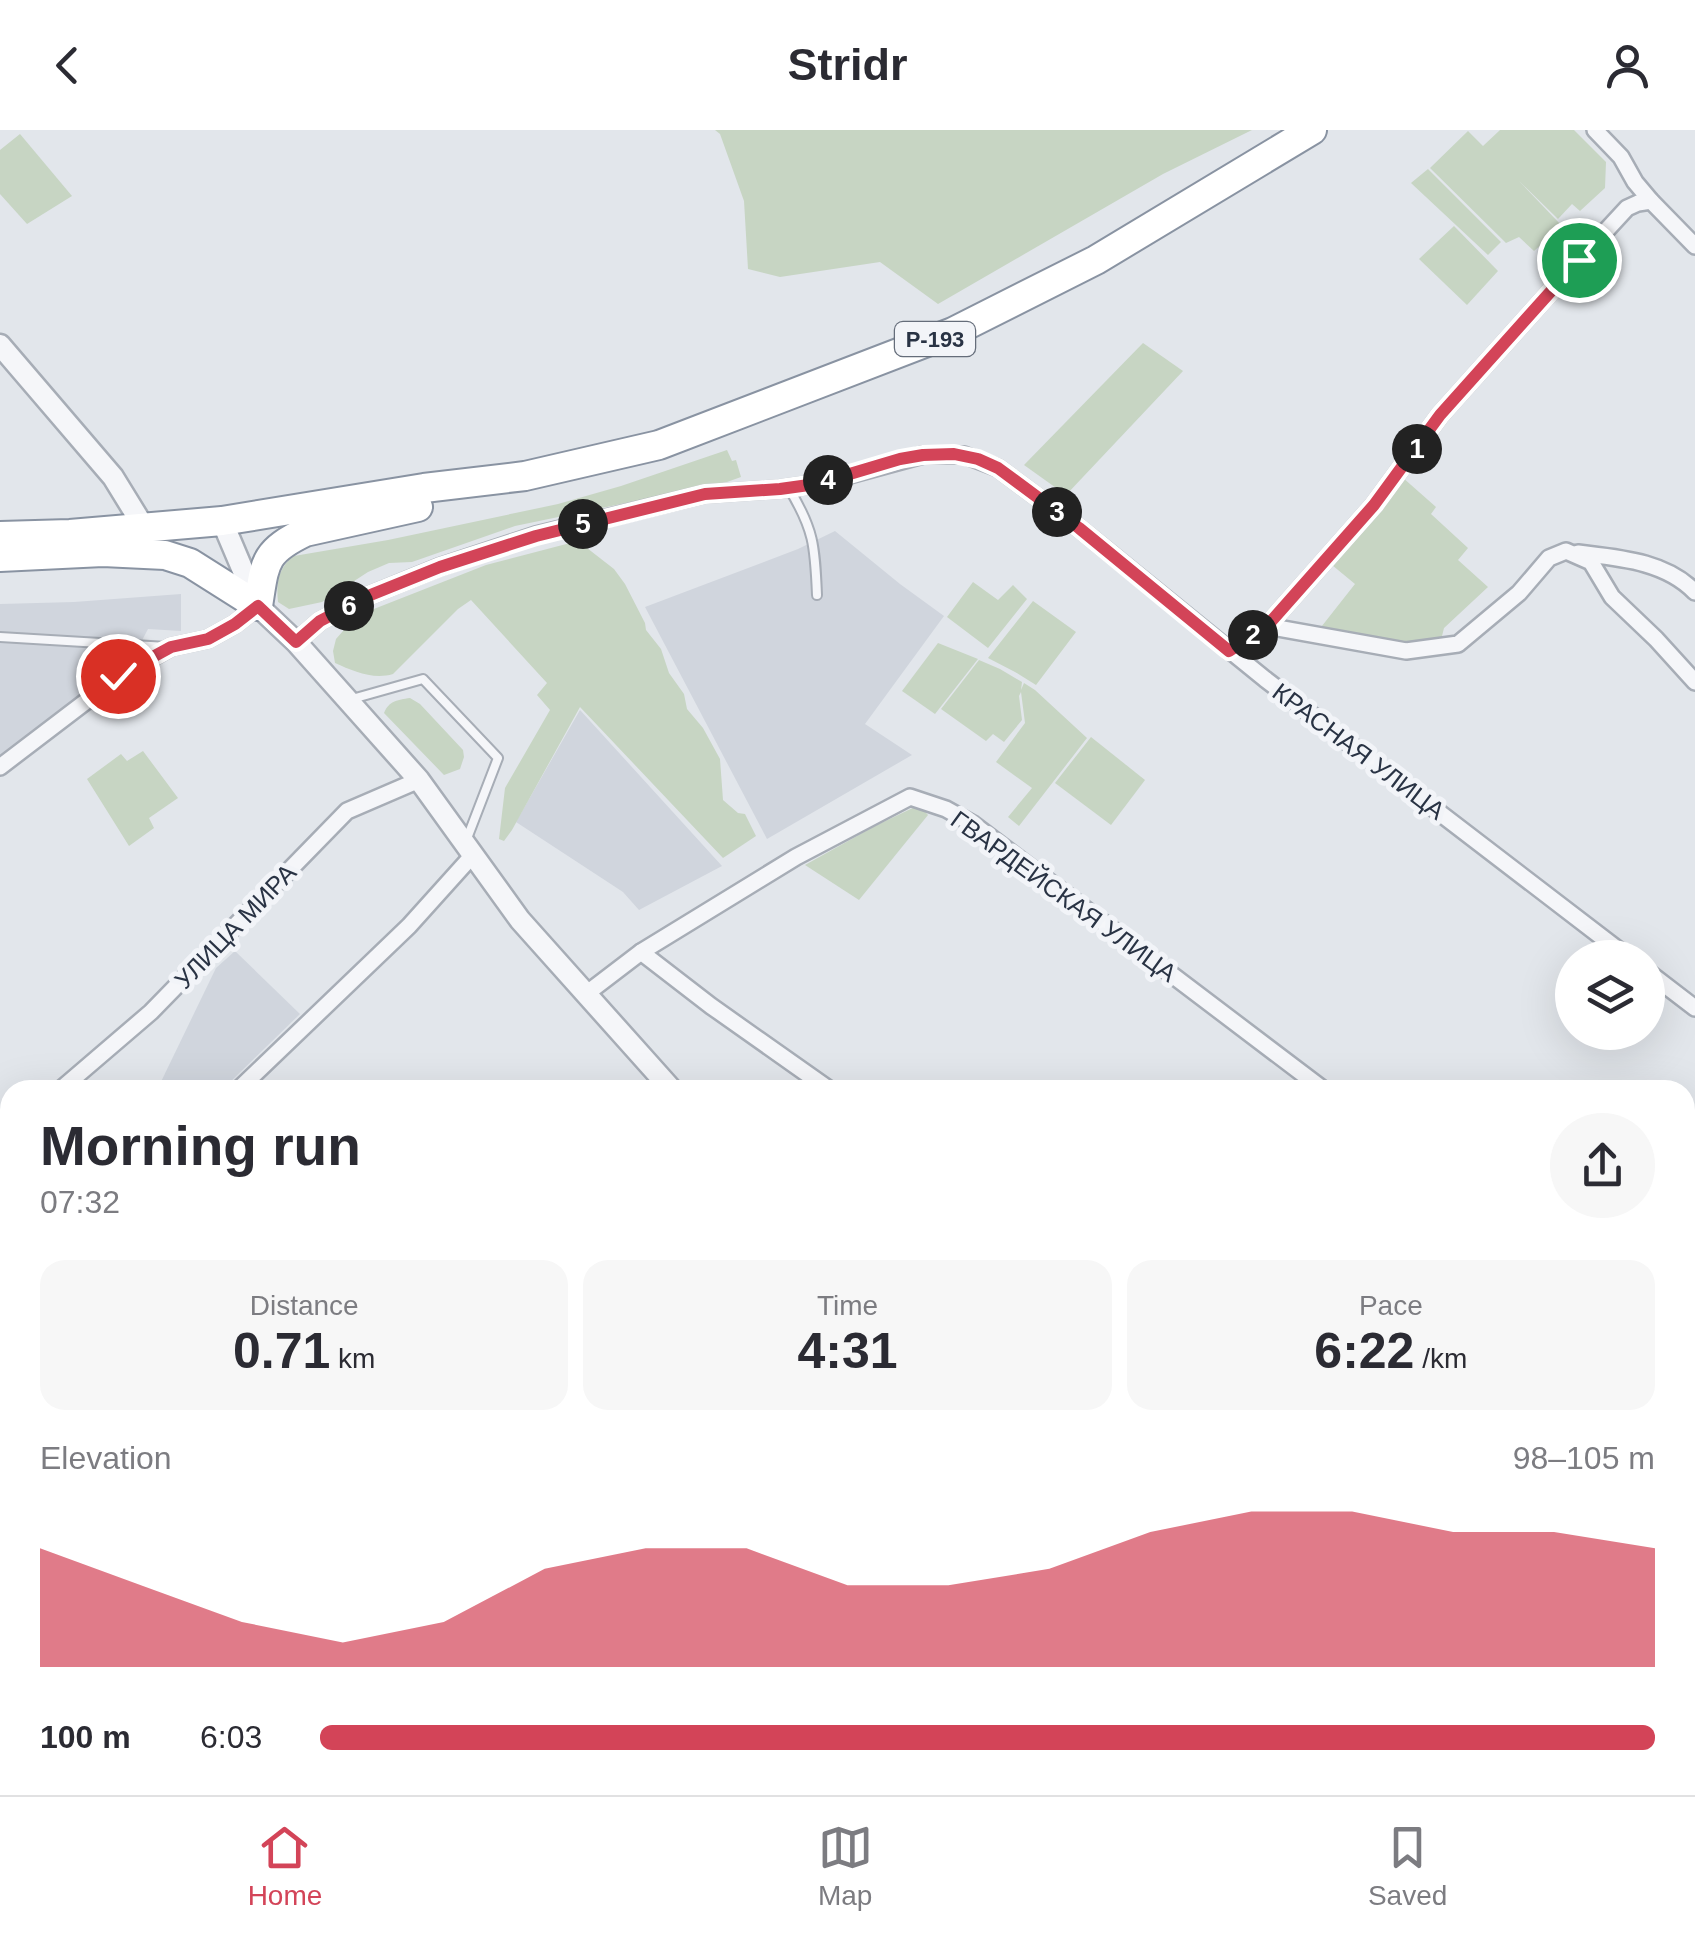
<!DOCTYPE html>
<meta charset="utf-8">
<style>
:root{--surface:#fff;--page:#f7f7f7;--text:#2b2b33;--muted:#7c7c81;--line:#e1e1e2;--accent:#d34458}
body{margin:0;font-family:Arial,sans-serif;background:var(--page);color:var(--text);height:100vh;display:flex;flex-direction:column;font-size:38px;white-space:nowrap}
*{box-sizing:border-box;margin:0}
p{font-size:32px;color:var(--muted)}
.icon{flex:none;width:55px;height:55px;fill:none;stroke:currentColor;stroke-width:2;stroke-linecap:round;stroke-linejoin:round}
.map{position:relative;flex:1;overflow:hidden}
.side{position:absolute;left:0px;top:950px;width:1695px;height:715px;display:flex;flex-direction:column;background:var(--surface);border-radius:30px 30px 0 0;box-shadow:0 10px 40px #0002}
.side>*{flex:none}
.tools{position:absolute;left:1555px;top:810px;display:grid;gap:20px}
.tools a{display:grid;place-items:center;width:110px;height:110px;border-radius:50%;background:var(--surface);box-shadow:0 10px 40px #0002;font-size:50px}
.pin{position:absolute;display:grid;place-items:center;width:85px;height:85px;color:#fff;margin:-42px;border:5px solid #fff;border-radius:50%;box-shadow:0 2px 10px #0007}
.km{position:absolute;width:50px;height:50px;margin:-25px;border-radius:50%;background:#222;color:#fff;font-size:28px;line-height:50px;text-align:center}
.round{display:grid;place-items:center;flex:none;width:105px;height:105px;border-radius:52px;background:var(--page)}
.headline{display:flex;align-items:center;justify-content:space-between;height:170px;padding:0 40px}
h1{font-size:55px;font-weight:700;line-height:75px}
.stats{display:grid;grid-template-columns:repeat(3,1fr);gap:15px;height:170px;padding:10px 40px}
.stats div{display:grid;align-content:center;border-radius:25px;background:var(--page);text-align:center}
.stats b{font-size:50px;font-weight:700}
.stats small{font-size:28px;font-weight:400}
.stats p{font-size:28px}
.chart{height:280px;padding:20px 40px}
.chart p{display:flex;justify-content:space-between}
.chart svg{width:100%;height:180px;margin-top:10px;fill:var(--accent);opacity:.7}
ul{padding:0 40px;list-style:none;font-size:32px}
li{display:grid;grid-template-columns:160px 120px 1fr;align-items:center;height:75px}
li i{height:25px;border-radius:12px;background:var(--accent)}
header{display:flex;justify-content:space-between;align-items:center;height:130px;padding:0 40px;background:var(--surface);font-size:45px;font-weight:700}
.menu{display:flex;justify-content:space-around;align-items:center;height:140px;border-top:2px solid var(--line);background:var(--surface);font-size:28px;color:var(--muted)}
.menu a{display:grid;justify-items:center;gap:5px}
.menu .on{color:var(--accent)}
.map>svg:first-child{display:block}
</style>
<header><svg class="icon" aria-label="back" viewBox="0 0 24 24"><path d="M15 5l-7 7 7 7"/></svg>Stridr<svg class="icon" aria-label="person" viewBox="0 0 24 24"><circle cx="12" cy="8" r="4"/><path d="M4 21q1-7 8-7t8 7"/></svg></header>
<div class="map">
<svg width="1695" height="1665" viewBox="0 0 1695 1665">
<rect width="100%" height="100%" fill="#e2e6eb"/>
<g fill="#d0d5dd">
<path d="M 835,401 L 900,454 L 944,486 L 865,594 L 912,625 L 767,709 L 645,477 L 798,419 Z"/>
<path d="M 181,464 L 181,501 L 148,499 L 129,535 L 114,542 L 81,565 L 0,628 L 0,474 L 74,472 Z"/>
<path d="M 580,580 L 722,736 L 639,780 L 623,762 L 516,692 Z"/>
<path d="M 235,821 L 300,884 L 222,960 L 157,960 L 216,838 Z"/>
<path d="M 10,1367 L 10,1524 L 0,1518 L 0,1379 Z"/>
<path d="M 254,1655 L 326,1655 L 307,1665 L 265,1665 Z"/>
</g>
<g fill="#c7d5c3">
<path d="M 715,0 L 1252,0 L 1163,44 L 938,174 L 880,132 L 780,147 L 748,139 L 744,71 L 720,4 Z"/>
<path d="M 1500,0 L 1574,0 L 1606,32 L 1605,58 L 1580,81 L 1572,74 L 1558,89 L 1519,51 L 1562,96 L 1534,121 L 1519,107 L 1506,113 L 1430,38 L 1468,1 L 1483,16 Z"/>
<path d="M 20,4 L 72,66 L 27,94 L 0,64 L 0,20 Z"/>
<path d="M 1428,39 L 1501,112 L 1488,125 L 1411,53 Z"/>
<path d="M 1454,96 L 1498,141 L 1467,175 L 1419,129 Z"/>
<path d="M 1143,213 L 1183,241 L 1066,365 L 1024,335 Z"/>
<path d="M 727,320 L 732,331 L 736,330 L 741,347 L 727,352 L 515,396 L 412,432 L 389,433 L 368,442 L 322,472 L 289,479 L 278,472 C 276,454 278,437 294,426 L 388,410 L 558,374 L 621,356 Z"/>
<path d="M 1402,347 L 1436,377 L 1431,384 L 1468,418 L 1458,430 L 1488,457 L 1444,498 L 1441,510 C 1401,519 1358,507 1318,501 L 1355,454 L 1332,435 L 1364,401 Z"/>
<path d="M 574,412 L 587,418 L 614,439 L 625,454 L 645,493 L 646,500 L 661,519 L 669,543 L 684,564 L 687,579 L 703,598 L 720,629 L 723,670 L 738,683 L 745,684 L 756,706 L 723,728 L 580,577 L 512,700 L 504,711 L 499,709 L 505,658 L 550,580 L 537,565 L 547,553 L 471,470 L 458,479 L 393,544 C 373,550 353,541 335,533 L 333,521 L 336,509 L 356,486 L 486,435 Z"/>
<path d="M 973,452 L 998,470 L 1013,455 L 1027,469 L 988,518 L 947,487 Z"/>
<path d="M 1033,471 L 1076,502 L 1036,555 L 1015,542 L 988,528 Z"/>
<path d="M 938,513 L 978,529 L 935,584 L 902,561 Z"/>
<path d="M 979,530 L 1000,539 L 1022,552 L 1021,560 L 1024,553 L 1035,560 L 1087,608 L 1019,696 L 1008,687 L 1032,658 L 996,632 L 1025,593 L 1021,562 L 1019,566 L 1022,590 L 1004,612 L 993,604 L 986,611 L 941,579 Z"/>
<path d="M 410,568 L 420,574 L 463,620 L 464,627 L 460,639 L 444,645 L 384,583 C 389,571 397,570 410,568 Z"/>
<path d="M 1091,607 L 1145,650 L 1111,695 L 1055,653 Z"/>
<path d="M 143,621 L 178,668 L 149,688 L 154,698 L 129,716 L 87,649 L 121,624 L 127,631 Z"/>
<path d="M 919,675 L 928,685 L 859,770 L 805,735 L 875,696 Z"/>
</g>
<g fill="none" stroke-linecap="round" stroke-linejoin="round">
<g stroke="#a7adb6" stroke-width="12">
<g id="service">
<path d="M 788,357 C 814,399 815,416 817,465"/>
<path d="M 0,507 L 167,517"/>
<path d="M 352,569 L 423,549 L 498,628 L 466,711"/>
</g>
</g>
<g stroke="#a7adb6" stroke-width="20">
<g id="minor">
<path d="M 1595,0 L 1621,27 L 1635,52 L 1651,71 L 1695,116"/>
<path d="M 1578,423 C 1619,428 1665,431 1695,462"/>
<path d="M 1267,496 L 1374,375 L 1440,285 L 1579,130 L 1627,78 L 1638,73 L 1651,71"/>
<path d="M 296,512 L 320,491 L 368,466 L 439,437 L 536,405 L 705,364 L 780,359 L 816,354 L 923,325 L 964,325 L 998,338 L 1079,398 L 1265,549 L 1629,828"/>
<path d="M 1229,521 L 1267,496 L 1406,521 L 1458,514 L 1519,463 L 1549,428 L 1566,421 L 1591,432 L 1612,467 L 1656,509 L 1695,552"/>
<path d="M 0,637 L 118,547 L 171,517 L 208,509 L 235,494 L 258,476"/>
<path d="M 641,822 L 711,876 L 830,960"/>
<path d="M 1648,842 L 1695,878"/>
<path d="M 586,864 L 641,822 L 796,727 L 910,667 L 946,679 L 973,694 L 1324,960"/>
<path d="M 60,960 L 151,882 L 347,681 L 419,650"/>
<path d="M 238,960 L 409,796 L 472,726"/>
<path d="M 0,1013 L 10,1005"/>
<path d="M 1685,1234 L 1695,1241"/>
<path d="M 0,1303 L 10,1285"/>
<path d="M 1685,1609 L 1695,1617"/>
<path d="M 654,1655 L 663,1665"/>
<path d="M 926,1655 L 936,1665"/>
<path d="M 373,1665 L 393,1655"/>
</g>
</g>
<g stroke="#a7adb6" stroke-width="25">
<g id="tertiary">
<path d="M 0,215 L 113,347 L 145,399"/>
<path d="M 222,391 L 258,476 L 296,512 L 419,650 L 520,790 L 672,960"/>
<path d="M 1355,1655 L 1366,1665"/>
</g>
</g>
<g stroke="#8993a2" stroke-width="32">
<g id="trunk">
<path d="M 0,406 L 70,404 L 222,391 L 424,358 L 525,346 L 659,315 L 953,202 L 1096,130 L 1312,0"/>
<path d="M 0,427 L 103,422 L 165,425 L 190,433 L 258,476 C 265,433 263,422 305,402 L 418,377"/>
</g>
</g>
<use href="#service" stroke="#f5f6f9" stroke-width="8"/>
<use href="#minor" stroke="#f5f6f9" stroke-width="15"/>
<use href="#tertiary" stroke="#f5f6f9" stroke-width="20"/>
<use href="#trunk" stroke="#fff" stroke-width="28"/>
</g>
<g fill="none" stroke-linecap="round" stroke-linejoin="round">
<g stroke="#fff" stroke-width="20">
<path id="route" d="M 118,546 L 171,517 L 208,509 L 235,494 L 258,476 L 296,512 L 320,491 L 368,466 L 440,437 L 536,406 L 705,364 L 780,359 L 816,354 L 900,329 L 923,325 L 954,324 L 978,329 L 998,338 L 1079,398 L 1229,521 L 1267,496 L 1374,375 L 1440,285 L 1579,130"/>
</g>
<use href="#route" stroke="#d34458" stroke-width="12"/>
</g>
<g text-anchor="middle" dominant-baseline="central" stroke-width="10" stroke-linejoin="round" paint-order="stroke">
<rect fill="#f2f4f8" stroke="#656d7a" stroke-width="2.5" x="895" y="192" width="80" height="34" rx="8"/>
<g font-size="22" font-weight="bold" fill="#293344">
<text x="935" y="209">Р-193</text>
</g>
<g font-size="25" fill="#293344" stroke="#f2f4f8">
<text transform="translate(1359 621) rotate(37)">КРАСНАЯ УЛИЦА</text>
<text transform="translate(1064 766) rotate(36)">ГВАРДЕЙСКАЯ УЛИЦА</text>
<text transform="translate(235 796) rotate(-46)">УЛИЦА МИРА</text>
</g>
</g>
</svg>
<div class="tools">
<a><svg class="icon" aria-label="layers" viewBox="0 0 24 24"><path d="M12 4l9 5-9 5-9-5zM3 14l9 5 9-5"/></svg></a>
</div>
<div class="pin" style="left:1579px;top:130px;background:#1e9e55"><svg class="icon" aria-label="arrive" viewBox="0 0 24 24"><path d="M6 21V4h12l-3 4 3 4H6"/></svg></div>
<div class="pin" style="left:118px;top:546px;background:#d93025"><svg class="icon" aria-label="check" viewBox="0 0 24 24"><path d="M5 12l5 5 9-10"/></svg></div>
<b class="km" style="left:1417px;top:319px">1</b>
<b class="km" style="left:1253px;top:505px">2</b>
<b class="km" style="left:1057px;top:382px">3</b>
<b class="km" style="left:828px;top:350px">4</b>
<b class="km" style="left:583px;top:394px">5</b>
<b class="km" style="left:349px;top:476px">6</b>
<section class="side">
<div class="headline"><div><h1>Morning run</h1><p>07:32</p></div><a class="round"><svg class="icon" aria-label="share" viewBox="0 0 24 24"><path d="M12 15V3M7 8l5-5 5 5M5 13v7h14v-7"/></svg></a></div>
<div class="stats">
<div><p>Distance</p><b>0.71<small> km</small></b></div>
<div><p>Time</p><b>4:31</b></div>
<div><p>Pace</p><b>6:22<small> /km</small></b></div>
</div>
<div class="chart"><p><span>Elevation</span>98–105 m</p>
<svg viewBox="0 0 160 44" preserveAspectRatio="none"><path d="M0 44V15L10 24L20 33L30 38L40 33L50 20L60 15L70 15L80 24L90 24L100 20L110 11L120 6L130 6L140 11L150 11L160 15V44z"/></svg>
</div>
<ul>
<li><b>100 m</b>6:03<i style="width:100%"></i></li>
</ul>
</section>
</div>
<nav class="menu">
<a class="on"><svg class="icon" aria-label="home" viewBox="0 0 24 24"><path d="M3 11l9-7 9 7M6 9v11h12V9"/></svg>Home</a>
<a><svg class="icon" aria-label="map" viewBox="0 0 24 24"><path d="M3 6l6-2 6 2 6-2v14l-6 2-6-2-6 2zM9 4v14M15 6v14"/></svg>Map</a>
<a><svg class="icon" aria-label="saved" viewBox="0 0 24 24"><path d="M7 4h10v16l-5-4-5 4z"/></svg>Saved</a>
</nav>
